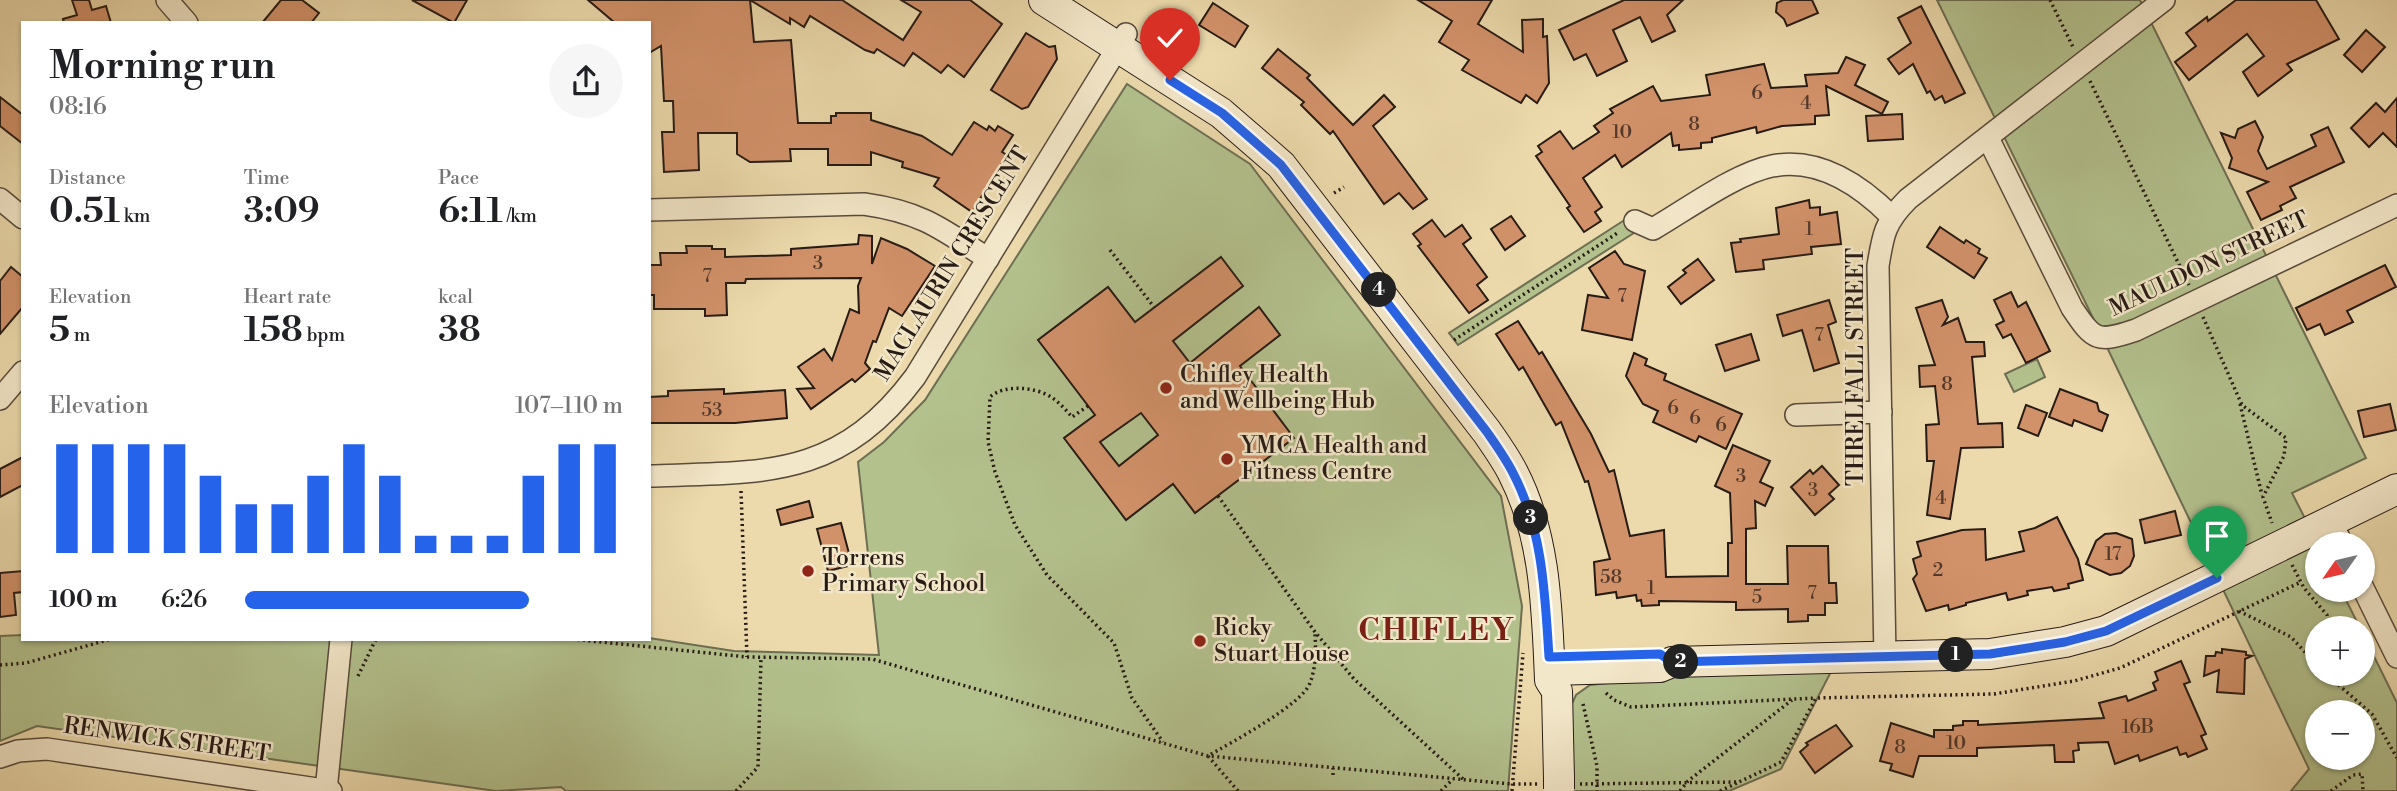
<!DOCTYPE html>
<meta charset="utf-8">
<style>
:root{--surface:#fff;--page:#f6f6f6;--text:#202124;--muted:#757577;--accent:#2563eb}
body{margin:0;font-family:"Libre Bodoni",serif;background:var(--page);color:var(--text);height:100vh;display:flex;flex-direction:column;font-size:26px;white-space:nowrap}
*{box-sizing:border-box;margin:0}
p{font-size:23px;color:var(--muted)}
.icon{flex:none;width:38px;height:38px;fill:none;stroke:currentColor;stroke-width:2;stroke-linecap:round;stroke-linejoin:round}
.map{position:relative;flex:1;overflow:hidden}
.side{position:absolute;left:21px;top:21px;width:630px;height:620px;display:flex;flex-direction:column;background:var(--surface);border-radius:0px;box-shadow:0 2px 5px #0004}
.side>*{flex:none}
.needle{width:46px;rotate:236deg}
.fabs{position:absolute;left:2305px;top:532px;display:grid;gap:14px}
.fabs a{display:grid;place-items:center;width:70px;height:70px;border-radius:50%;background:var(--surface);box-shadow:0 2px 5px #0004;font-size:35px}
.pin{position:absolute;display:grid;place-items:center;width:60px;height:60px;color:#fff;margin:-72px -30px;border-radius:50% 50% 50% 0;rotate:-45deg;box-shadow:0 0 7px #0007}
.pin .icon{rotate:45deg}
.km{position:absolute;width:35px;height:35px;margin:-18px;border-radius:50%;background:#222;color:#fff;font-size:19px;line-height:35px;text-align:center}
.round{display:grid;place-items:center;flex:none;width:74px;height:74px;border-radius:37px;background:var(--page)}
.overview{display:flex;align-items:center;justify-content:space-between;height:119px;padding:0 28px}
h1{font-size:38px;font-weight:600;line-height:52px}
.metrics{display:grid;grid-template-columns:repeat(3,1fr);gap:10px;height:119px;padding:7px 28px}
.metrics div{display:grid;align-content:center}
.metrics b{font-size:35px;font-weight:600}
.metrics small{font-size:19px;font-weight:400}
.metrics p{font-size:19px}
.chart{height:196px;padding:14px 28px}
.chart p{display:flex;justify-content:space-between}
.chart svg{width:100%;height:126px;margin-top:7px;stroke:var(--accent);stroke-width:6}
ul{padding:0 28px;list-style:none;font-size:23px}
li{display:grid;grid-template-columns:112px 84px 1fr;align-items:center;height:52px}
li i{height:18px;border-radius:9px;background:var(--accent)}
.map>svg:first-child{display:block}
</style>
<div class="map">
<svg width="2397" height="791" viewBox="0 0 2397 791">
<rect width="100%" height="100%" fill="#ecdaac"/>
<filter id="stains"><feTurbulence type="fractalNoise" baseFrequency=".00286" numOctaves="4"/><feColorMatrix values="0 0 0 0 .2 0 0 0 0 .09 0 0 0 0 .02 0 0 0 .5 -.17"/></filter>
<radialGradient id="worn" r=".72"><stop offset=".6" stop-color="#630" stop-opacity="0"/><stop offset="1" stop-color="#630" stop-opacity=".3"/></radialGradient>
<g fill="#b3c18d" stroke="#6d6e52" stroke-width="2" fill-rule="evenodd">
<path d="M 1937,0 L 2140,0 L 2366,458 L 2292,493 L 2318,544 L 2317,590 L 2341,590 L 2360,628 L 2317,628 L 2317,674 L 2362,674 L 2363,634 L 2397,703 L 2397,791 L 2291,791 L 2309,769 L 2092,316 ZM 2317,712 L 2362,712 L 2362,758 L 2317,758 Z"/>
<path d="M 1127,84 L 1250,164 L 1501,496 L 1522,606 L 1508,791 L 566,791 L 561,787 L 496,791 L 37,726 L 0,741 L 0,636 L 23,635 L 23,639 L 649,638 L 734,651 L 879,655 L 858,462 L 884,442 L 925,400 Z"/>
<path d="M 1637,212 L 1637,231 L 1458,345 L 1449,333 Z"/>
<path d="M 2037,359 L 2045,377 L 2014,392 L 2005,374 Z"/>
<path d="M 1838,658 L 1781,769 L 1729,791 L 1572,791 L 1570,708 L 1576,695 L 1590,685 Z"/>
</g>
<g fill="#d19169" stroke="#271b16" stroke-width="2" fill-rule="evenodd">
<path d="M 72,0 L 89,0 L 92,10 L 106,6 L 111,23 L 64,23 L 63,19 L 77,15 Z"/>
<path d="M 281,0 L 302,0 L 319,13 L 311,23 L 262,23 Z"/>
<path d="M 412,0 L 467,0 L 454,23 Z"/>
<path d="M 588,0 L 750,0 L 754,42 L 791,40 L 798,123 L 831,123 L 831,116 L 836,116 L 836,113 L 871,113 L 871,120 L 922,136 L 952,155 L 974,122 L 987,130 L 989,126 L 995,131 L 998,126 L 1013,135 L 1002,152 L 1007,155 L 972,212 L 934,186 L 939,178 L 902,167 L 903,162 L 871,152 L 871,165 L 828,165 L 828,149 L 790,149 L 791,161 L 750,162 L 737,154 L 737,133 L 698,133 L 699,170 L 664,172 L 662,132 L 674,132 L 673,101 L 664,101 L 661,46 L 649,53 L 649,23 L 615,23 Z"/>
<path d="M 750,0 L 842,0 L 903,40 L 921,12 L 901,0 L 970,0 L 1002,24 L 964,77 L 948,65 L 941,73 L 913,53 L 904,66 L 877,49 L 874,53 L 865,50 L 810,16 L 804,27 L 790,18 L 790,24 Z"/>
<path d="M 1418,0 L 1492,0 L 1478,24 L 1523,52 L 1522,20 L 1543,19 L 1543,37 L 1547,36 L 1549,83 L 1537,103 L 1526,95 L 1521,103 L 1462,70 L 1469,60 L 1439,42 L 1452,21 Z"/>
<path d="M 1624,0 L 1683,0 L 1667,15 L 1675,31 L 1652,42 L 1640,17 L 1613,30 L 1627,61 L 1597,76 L 1586,54 L 1574,60 L 1559,30 Z"/>
<path d="M 1783,0 L 1812,0 L 1818,13 L 1787,26 L 1784,19 L 1776,12 L 1777,3 Z"/>
<path d="M 2236,0 L 2316,0 L 2339,39 L 2287,64 L 2292,70 L 2258,96 L 2243,72 L 2264,56 L 2247,34 L 2189,80 L 2175,62 L 2196,46 L 2186,33 L 2207,17 L 2208,21 Z"/>
<path d="M 1213,3 L 1248,26 L 1235,47 L 1199,25 Z"/>
<path d="M 1921,6 L 1965,93 L 1945,103 L 1942,96 L 1935,100 L 1930,91 L 1927,93 L 1913,64 L 1899,74 L 1888,59 L 1911,43 L 1898,18 Z"/>
<path d="M 2366,30 L 2385,47 L 2362,72 L 2344,55 Z"/>
<path d="M 1026,33 L 1049,47 L 1055,46 L 1057,59 L 1028,107 L 1022,109 L 991,90 Z"/>
<path d="M 1278,49 L 1310,75 L 1307,78 L 1353,125 L 1384,95 L 1395,107 L 1373,126 L 1427,199 L 1413,209 L 1399,193 L 1384,204 L 1333,131 L 1330,134 L 1301,105 L 1304,102 L 1262,68 Z"/>
<path d="M 1846,57 L 1865,65 L 1855,85 L 1888,102 L 1882,114 L 1826,86 L 1829,115 L 1815,116 L 1815,124 L 1782,126 L 1757,133 L 1756,127 L 1712,138 L 1712,142 L 1701,143 L 1701,148 L 1679,150 L 1679,145 L 1673,146 L 1671,133 L 1622,167 L 1615,155 L 1583,178 L 1602,207 L 1595,212 L 1601,221 L 1584,232 L 1567,208 L 1570,206 L 1536,156 L 1542,152 L 1538,146 L 1560,131 L 1573,149 L 1599,132 L 1594,126 L 1613,113 L 1610,109 L 1653,86 L 1661,101 L 1710,95 L 1706,75 L 1764,64 L 1771,88 L 1807,86 L 1805,75 L 1838,73 Z"/>
<path d="M 0,97 L 23,115 L 23,144 L 0,126 Z"/>
<path d="M 2397,98 L 2397,147 L 2383,133 L 2369,147 L 2351,128 L 2376,103 L 2385,112 Z"/>
<path d="M 1902,114 L 1903,139 L 1868,141 L 1866,116 Z"/>
<path d="M 2255,121 L 2263,137 L 2258,151 L 2267,169 L 2316,146 L 2311,135 L 2328,127 L 2344,162 L 2290,187 L 2296,198 L 2280,206 L 2282,210 L 2261,220 L 2247,192 L 2268,182 L 2229,168 L 2232,158 L 2221,133 L 2235,138 L 2238,129 Z"/>
<path d="M 1809,200 L 1810,208 L 1820,207 L 1820,215 L 1837,212 L 1841,244 L 1811,247 L 1812,254 L 1763,260 L 1764,269 L 1736,272 L 1731,243 L 1741,242 L 1740,239 L 1779,234 L 1776,208 Z"/>
<path d="M 1511,216 L 1525,236 L 1505,250 L 1491,229 Z"/>
<path d="M 1432,220 L 1445,237 L 1462,225 L 1471,238 L 1463,244 L 1487,277 L 1477,285 L 1488,300 L 1469,313 L 1418,246 L 1421,244 L 1413,234 Z"/>
<path d="M 1940,227 L 1964,243 L 1966,240 L 1980,249 L 1978,253 L 1987,258 L 1974,278 L 1927,247 Z"/>
<path d="M 859,235 L 872,236 L 872,264 L 881,238 L 907,249 L 935,266 L 902,316 L 889,308 L 876,342 L 873,341 L 865,363 L 870,369 L 855,382 L 852,379 L 811,409 L 797,389 L 814,388 L 798,367 L 824,349 L 832,360 L 850,309 L 859,313 L 858,286 L 861,278 L 746,279 L 745,283 L 726,283 L 727,315 L 705,316 L 705,309 L 654,309 L 654,295 L 649,295 L 649,265 L 661,265 L 660,253 L 687,253 L 686,246 L 712,246 L 712,249 L 725,249 L 725,257 L 791,255 L 791,249 L 858,244 Z"/>
<path d="M 1615,251 L 1624,264 L 1645,271 L 1632,340 L 1582,330 L 1588,295 L 1608,298 L 1589,268 Z"/>
<path d="M 1221,257 L 1243,286 L 1173,341 L 1190,363 L 1259,307 L 1280,335 L 1240,366 L 1294,438 L 1195,513 L 1173,484 L 1126,520 L 1064,438 L 1095,415 L 1038,340 L 1108,287 L 1135,322 ZM 1141,413 L 1158,435 L 1119,466 L 1100,442 Z"/>
<path d="M 1698,259 L 1714,280 L 1681,304 L 1668,287 L 1686,273 L 1683,270 Z"/>
<path d="M 2385,265 L 2396,287 L 2347,311 L 2353,322 L 2325,335 L 2320,324 L 2307,330 L 2296,308 Z"/>
<path d="M 11,267 L 23,277 L 23,307 L 0,334 L 0,281 Z"/>
<path d="M 2011,292 L 2018,307 L 2026,302 L 2050,351 L 2026,363 L 2011,334 L 2003,338 L 1996,325 L 2004,321 L 1994,300 Z"/>
<path d="M 1829,300 L 1836,322 L 1828,325 L 1839,363 L 1814,371 L 1802,330 L 1783,336 L 1777,315 Z"/>
<path d="M 1942,300 L 1948,317 L 1943,325 L 1958,318 L 1966,342 L 1984,342 L 1985,356 L 1972,357 L 1978,424 L 2002,423 L 2003,447 L 1961,448 L 1950,519 L 1927,515 L 1934,461 L 1927,461 L 1926,425 L 1939,424 L 1935,386 L 1920,387 L 1919,366 L 1935,365 L 1916,308 Z"/>
<path d="M 1518,321 L 1539,354 L 1542,352 L 1591,434 L 1609,472 L 1614,470 L 1630,536 L 1664,530 L 1666,577 L 1728,576 L 1728,543 L 1732,543 L 1730,493 L 1715,486 L 1733,445 L 1770,461 L 1760,482 L 1773,488 L 1765,506 L 1755,501 L 1756,528 L 1746,529 L 1746,584 L 1788,584 L 1787,546 L 1828,546 L 1829,583 L 1836,583 L 1837,603 L 1825,603 L 1825,615 L 1808,615 L 1808,621 L 1788,622 L 1788,609 L 1736,610 L 1736,602 L 1659,601 L 1659,605 L 1642,606 L 1641,600 L 1637,601 L 1636,595 L 1617,598 L 1616,592 L 1596,595 L 1594,562 L 1610,559 L 1588,481 L 1585,482 L 1561,422 L 1556,425 L 1523,367 L 1519,370 L 1496,334 Z"/>
<path d="M 1751,334 L 1759,360 L 1725,371 L 1716,345 Z"/>
<path d="M 1634,353 L 1647,359 L 1645,365 L 1666,374 L 1664,380 L 1742,414 L 1726,449 L 1699,436 L 1696,442 L 1653,422 L 1658,411 L 1643,404 L 1626,376 Z"/>
<path d="M 724,389 L 724,394 L 785,390 L 787,418 L 735,423 L 649,423 L 649,397 L 668,396 L 668,391 Z"/>
<path d="M 2060,389 L 2097,403 L 2099,411 L 2108,415 L 2102,431 L 2074,420 L 2072,426 L 2049,417 Z"/>
<path d="M 2390,404 L 2396,430 L 2364,437 L 2358,411 Z"/>
<path d="M 2026,405 L 2047,413 L 2038,436 L 2018,428 Z"/>
<path d="M 23,457 L 23,485 L 0,497 L 0,469 Z"/>
<path d="M 1822,466 L 1839,485 L 1829,494 L 1834,499 L 1815,515 L 1791,487 L 1810,470 L 1813,474 Z"/>
<path d="M 809,501 L 813,517 L 781,525 L 777,510 Z"/>
<path d="M 2175,511 L 2181,535 L 2145,543 L 2140,520 Z"/>
<path d="M 2057,517 L 2078,559 L 2083,580 L 2068,584 L 2069,588 L 2054,591 L 2052,587 L 2027,591 L 2028,595 L 2008,600 L 2006,593 L 1966,603 L 1966,605 L 1949,610 L 1948,605 L 1926,611 L 1913,579 L 1917,574 L 1913,559 L 1921,556 L 1917,542 L 1962,530 L 1985,529 L 1986,560 L 2024,551 L 2019,532 L 2035,528 Z"/>
<path d="M 841,523 L 852,565 L 828,571 L 817,529 Z"/>
<path d="M 2116,533 L 2132,539 L 2134,556 L 2130,566 L 2121,573 L 2110,575 L 2086,564 L 2096,541 L 2105,534 Z"/>
<path d="M 23,571 L 23,592 L 14,593 L 16,615 L 0,617 L 0,573 Z"/>
<path d="M 2222,649 L 2246,652 L 2246,655 L 2252,656 L 2245,659 L 2244,694 L 2217,692 L 2219,670 L 2204,676 L 2206,656 L 2215,656 L 2216,652 L 2222,653 Z"/>
<path d="M 2181,661 L 2190,682 L 2184,684 L 2206,734 L 2201,736 L 2207,749 L 2188,757 L 2186,753 L 2180,755 L 2177,747 L 2140,761 L 2138,755 L 2115,764 L 2108,742 L 2078,743 L 2079,750 L 2073,751 L 2074,762 L 2055,762 L 2054,745 L 1977,748 L 1977,756 L 1919,756 L 1913,777 L 1890,770 L 1892,764 L 1880,761 L 1891,723 L 1934,737 L 1934,730 L 1953,730 L 1953,726 L 1963,725 L 1963,721 L 1978,721 L 1978,725 L 2104,718 L 2099,703 L 2126,696 L 2128,701 L 2156,690 L 2153,683 L 2158,680 L 2155,672 Z"/>
<path d="M 1836,725 L 1852,746 L 1815,773 L 1800,752 L 1808,745 L 1806,743 Z"/>
</g>
<g fill="none" stroke-linecap="round" stroke-linejoin="round">
<g stroke="#584b3c" stroke-width="24">
<g id="street">
<path d="M 167,0 L 187,23"/>
<path d="M 1988,138 L 2072,308 C 2094,341 2097,343 2136,330 L 2397,205"/>
<path d="M 0,199 L 23,218"/>
<path d="M 649,210 L 864,204 C 921,212 941,228 988,259"/>
<path d="M 1635,221 L 1653,229 C 1686,210 1736,173 1772,166 C 1819,157 1860,185 1891,216"/>
<path d="M 0,399 L 23,372"/>
<path d="M 1796,415 L 1881,412"/>
<path d="M 649,476 C 765,472 839,479 915,377 L 1126,34"/>
<path d="M 2331,521 L 2342,544"/>
<path d="M 2362,586 L 2397,657"/>
<path d="M 1885,658 L 1878,266 C 1883,234 1885,222 1908,199 L 2164,0"/>
<path d="M 0,757 L 18,751 L 47,749 L 331,791"/>
<path d="M 326,791 L 341,639"/>
</g>
</g>
<g stroke="#271b16" stroke-width="32">
<g id="secondary">
<path d="M 1044,0 L 1221,113 L 1281,165 L 1487,432 C 1496,445 1506,459 1513,473 C 1546,537 1547,610 1550,680 L 1557,691 L 1559,779"/>
<path d="M 1550,670 L 1660,667 L 1672,662 L 1990,654 L 2065,642 L 2106,631 L 2397,489"/>
</g>
</g>
<g stroke="#271b16" stroke-width="3.5" stroke-dasharray="2 3.5" stroke-linecap="butt">
<path d="M 2050,0 L 2074,49"/>
<path d="M 2090,81 L 2189,285"/>
<path d="M 1334,193 L 1344,187"/>
<path d="M 1110,250 L 1154,307"/>
<path d="M 2203,317 L 2242,405 L 2286,438 L 2284,456 L 2263,497 L 2272,523"/>
<path d="M 1454,340 L 1619,232"/>
<path d="M 2240,404 L 2262,495"/>
<path d="M 1088,406 L 1072,417 C 1066,410 1059,402 1051,397 C 1036,387 1004,384 990,397 L 988,442 L 995,472 L 1015,525 L 1047,575 L 1114,643 L 1132,698 L 1163,742"/>
<path d="M 741,491 L 747,657"/>
<path d="M 1218,496 L 1315,632 L 1354,679 L 1463,779"/>
<path d="M 2363,552 L 2371,568"/>
<path d="M 2292,565 L 2304,588 L 2327,615 L 2329,628"/>
<path d="M 2239,611 L 2291,637 L 2317,665"/>
<path d="M 572,639 L 747,657 L 872,659 L 1208,756 L 1511,784 L 1538,784"/>
<path d="M 0,665 L 26,663 L 111,639"/>
<path d="M 2326,674 L 2372,714 L 2397,758"/>
<path d="M 358,676 L 376,639"/>
<path d="M 1606,693 L 1614,700 L 1631,707 L 1816,698"/>
<path d="M 1583,704 L 1597,766 L 1597,791"/>
<path d="M 1333,775 L 1333,768"/>
<path d="M 1580,784 L 1739,782 L 1781,762 L 1816,698 L 1994,694 L 2074,681 L 2120,668 L 2301,582"/>
<path d="M 736,791 L 758,767 L 761,657"/>
<path d="M 1238,791 L 1208,756 C 1230,743 1302,705 1310,683 C 1316,667 1316,651 1315,634"/>
<path d="M 1441,791 L 1453,779"/>
<path d="M 1512,791 L 1523,653"/>
<path d="M 1680,791 L 1688,781 L 1792,700"/>
<path d="M 1720,791 L 1737,783"/>
<path d="M 2331,791 L 2353,775 L 2362,774 L 2363,791"/>
</g>
<use href="#street" stroke="#f3e7c9" stroke-width="21"/>
<use href="#secondary" stroke="#f3e7c9" stroke-width="30"/>
<g stroke="#271b16" stroke-width="32" stroke-linecap="butt">
<path id="secondary-bridge" d="M 1559,779 L 1559,789"/>
</g>
<use href="#secondary-bridge" stroke="#f3e7c9" stroke-width="30"/>
</g>
<g fill="none" stroke-linecap="round" stroke-linejoin="round">
<g stroke="#fff" stroke-width="14">
<path id="route" d="M 1170,80 L 1222,113 L 1281,165 L 1487,432 C 1496,445 1506,459 1513,473 C 1543,530 1545,595 1549,657 L 1660,654 L 1672,662 L 1990,654 L 2065,642 L 2106,631 L 2217,578"/>
</g>
<use href="#route" stroke="#2563eb" stroke-width="9"/>
</g>
<g fill="#8f2418" stroke="#f3e7c9" stroke-width="2.5">
<circle cx="1166" cy="388" r="7"/>
<circle cx="1227" cy="459" r="7"/>
<circle cx="808" cy="571" r="7"/>
<circle cx="1200" cy="641" r="7"/>
</g>
<g text-anchor="middle" dominant-baseline="central" stroke-width="5" stroke-linejoin="round" paint-order="stroke">
<g font-size="19" fill="#52382b">
<text x="1757" y="93">6</text>
<text x="1806" y="103">4</text>
<text x="1694" y="124">8</text>
<text x="1622" y="132">10</text>
<text x="1809" y="229">1</text>
<text x="818" y="263">3</text>
<text x="707" y="276">7</text>
<text x="1622" y="296">7</text>
<text x="1819" y="335">7</text>
<text x="1947" y="384">8</text>
<text x="1673" y="408">6</text>
<text x="712" y="410">53</text>
<text x="1695" y="418">6</text>
<text x="1721" y="425">6</text>
<text x="1741" y="476">3</text>
<text x="1813" y="490">3</text>
<text x="1941" y="498">4</text>
<text x="2113" y="554">17</text>
<text x="1938" y="570">2</text>
<text x="1611" y="577">58</text>
<text x="1651" y="588">1</text>
<text x="1812" y="593">7</text>
<text x="1757" y="597">5</text>
<text x="2138" y="727">16B</text>
<text x="1956" y="743">10</text>
<text x="1900" y="747">8</text>
</g>
<g font-size="23" fill="#271b16" stroke="#f3e7c9">
<text transform="translate(952 264) rotate(-58)">MACLAURIN CRESCENT</text>
<text transform="translate(2209 264) rotate(-25)">MAULDON STREET</text>
<text transform="translate(1856 367) rotate(-90)">THRELFALL STREET</text>
<text transform="translate(167 740) rotate(8)">RENWICK STREET</text>
</g>
<g font-size="23" fill="#271b16" stroke="#f3e7c9" text-anchor="start">
<text x="1180" y="375">Chifley Health<tspan x="1180" dy="26">and Wellbeing Hub</tspan></text>
<text x="1241" y="446">YMCA Health and<tspan x="1241" dy="26">Fitness Centre</tspan></text>
<text x="822" y="558">Torrens<tspan x="822" dy="26">Primary School</tspan></text>
<text x="1214" y="628">Ricky<tspan x="1214" dy="26">Stuart House</tspan></text>
</g>
<g font-size="30" font-weight="bold" letter-spacing="2" fill="#7a1f14" stroke="#f3e7c9">
<text x="1437" y="631">CHIFLEY</text>
</g>
</g>
<rect width="100%" height="100%" filter="url(#stains)"/>
<rect width="100%" height="100%" fill="url(#worn)"/>
</svg>
<div class="fabs">
<a><svg class="needle" viewBox="-14 -14 28 28"><path d="M0-13l5 13h-10z" fill="#e53935"/><path d="M0 13l5-13h-10z" fill="#757577"/></svg></a>
<a>+</a>
<a>−</a>
</div>
<div class="pin" style="left:2217px;top:578px;background:#1e9e55"><svg class="icon" aria-label="arrive" viewBox="0 0 24 24"><path d="M6 21V4h12l-3 4 3 4H6"/></svg></div>
<div class="pin" style="left:1170px;top:80px;background:#d93025"><svg class="icon" aria-label="check" viewBox="0 0 24 24"><path d="M5 12l5 5 9-10"/></svg></div>
<b class="km" style="left:1956px;top:655px">1</b>
<b class="km" style="left:1681px;top:662px">2</b>
<b class="km" style="left:1531px;top:518px">3</b>
<b class="km" style="left:1379px;top:290px">4</b>
<section class="side">
<div class="overview"><div><h1>Morning run</h1><p>08:16</p></div><a class="round"><svg class="icon" aria-label="share" viewBox="0 0 24 24"><path d="M12 15V3M7 8l5-5 5 5M5 13v7h14v-7"/></svg></a></div>
<div class="metrics">
<div><p>Distance</p><b>0.51<small> km</small></b></div>
<div><p>Time</p><b>3:09</b></div>
<div><p>Pace</p><b>6:11<small> /km</small></b></div>
</div>
<div class="metrics">
<div><p>Elevation</p><b>5<small> m</small></b></div>
<div><p>Heart rate</p><b>158<small> bpm</small></b></div>
<div><p>kcal</p><b>38</b></div>
</div>
<div class="chart"><p><span>Elevation</span>107–110 m</p>
<svg viewBox="0 0 160 44" preserveAspectRatio="none"><path d="M5 44V6M15 44V6M25 44V6M35 44V6M45 44V17M55 44V27M65 44V27M75 44V17M85 44V6M95 44V17M105 44V38M115 44V38M125 44V38M135 44V17M145 44V6M155 44V6"/></svg>
</div>
<ul>
<li><b>100 m</b>6:26<i style="width:75%"></i></li>
</ul>
</section>
</div>
